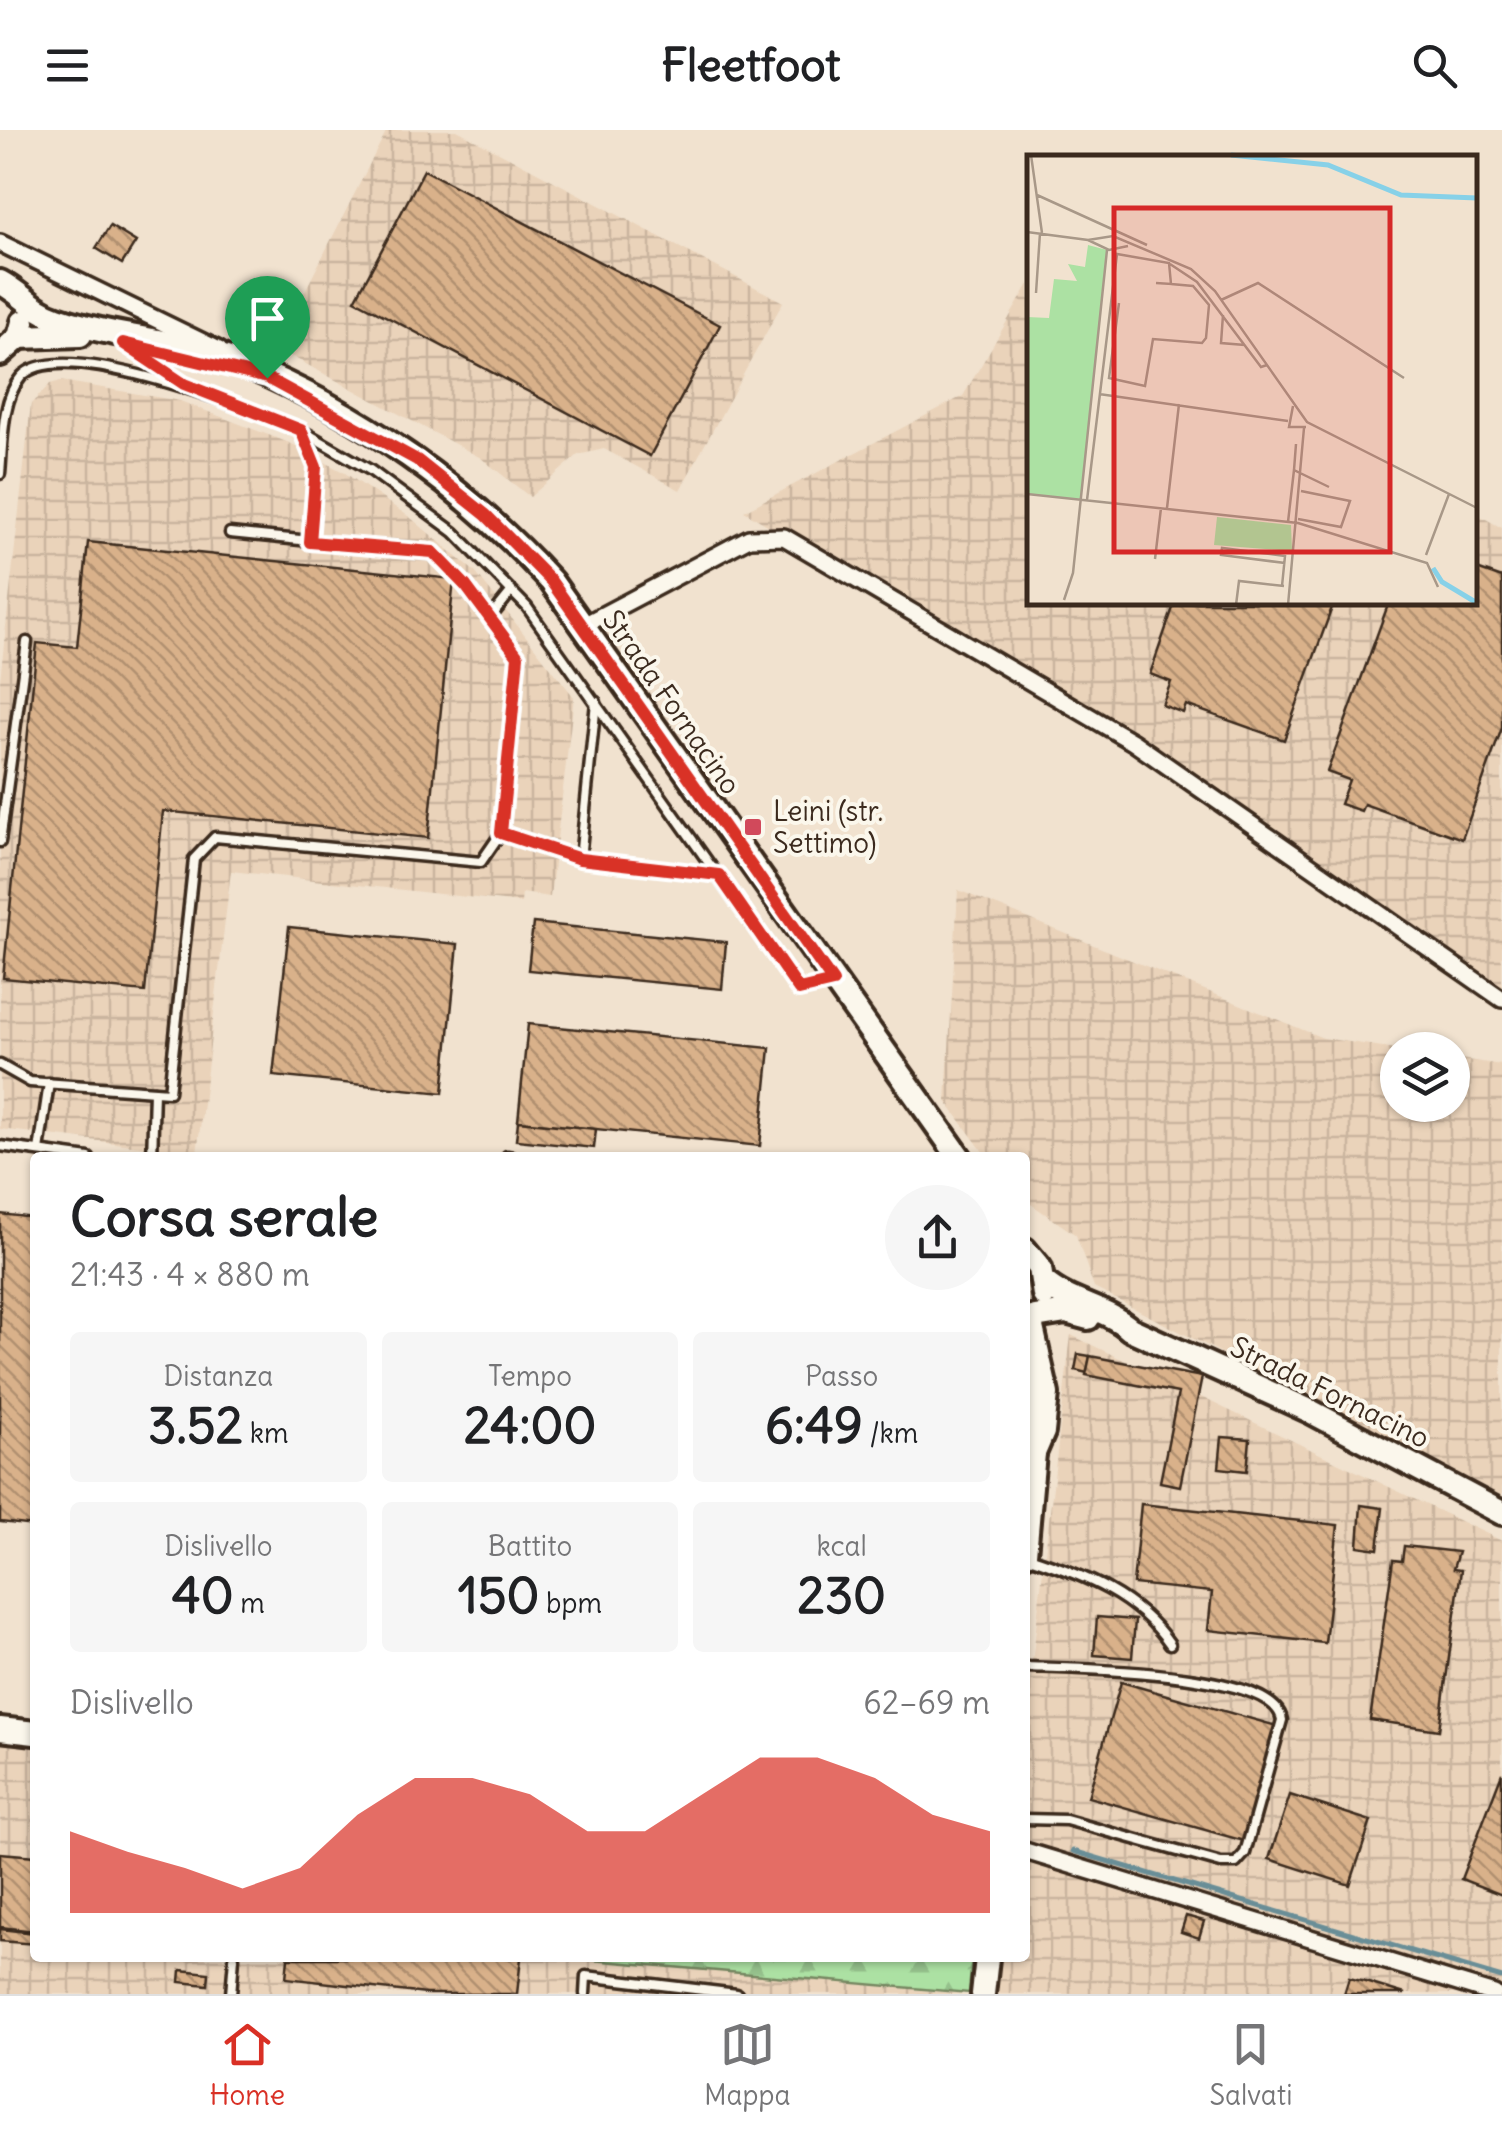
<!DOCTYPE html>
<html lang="it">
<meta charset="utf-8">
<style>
:root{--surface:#fff;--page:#f6f6f6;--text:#202124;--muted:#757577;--line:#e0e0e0;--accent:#d93025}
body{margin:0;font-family:Delius,sans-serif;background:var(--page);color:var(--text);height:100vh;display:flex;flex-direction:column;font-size:38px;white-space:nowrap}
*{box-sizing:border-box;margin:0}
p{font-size:32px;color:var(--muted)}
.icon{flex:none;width:55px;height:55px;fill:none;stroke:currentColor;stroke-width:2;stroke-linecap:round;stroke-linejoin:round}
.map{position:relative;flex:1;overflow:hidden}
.details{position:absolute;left:30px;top:1022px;width:1000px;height:810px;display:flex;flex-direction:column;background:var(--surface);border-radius:10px;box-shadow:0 2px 8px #0004}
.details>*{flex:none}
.fabs{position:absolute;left:1380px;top:902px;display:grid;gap:20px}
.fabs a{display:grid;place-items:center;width:90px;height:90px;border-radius:50%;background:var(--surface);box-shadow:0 2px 8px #0004;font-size:50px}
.pin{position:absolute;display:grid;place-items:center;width:85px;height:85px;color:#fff;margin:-102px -42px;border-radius:50% 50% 50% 0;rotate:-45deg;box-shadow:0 0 10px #0007}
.pin .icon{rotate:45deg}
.round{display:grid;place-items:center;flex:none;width:105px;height:105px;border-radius:52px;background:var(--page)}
.head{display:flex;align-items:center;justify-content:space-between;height:170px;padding:0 40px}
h1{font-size:55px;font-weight:700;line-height:75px}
.metrics{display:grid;grid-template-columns:repeat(3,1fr);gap:15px;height:170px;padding:10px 40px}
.metrics div{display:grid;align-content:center;border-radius:10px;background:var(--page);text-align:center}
.metrics b{font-size:50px;font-weight:700}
.metrics small{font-size:28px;font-weight:400}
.metrics p{font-size:28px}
.chart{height:280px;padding:20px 40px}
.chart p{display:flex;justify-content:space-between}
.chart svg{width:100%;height:180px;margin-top:10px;fill:var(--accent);opacity:.7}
header{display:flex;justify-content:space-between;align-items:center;height:130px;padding:0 40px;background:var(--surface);font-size:45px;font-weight:700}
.menu{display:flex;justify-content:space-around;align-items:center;height:140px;border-top:2px solid var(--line);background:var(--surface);font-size:28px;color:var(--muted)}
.menu a{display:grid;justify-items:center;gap:5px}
.menu .selected{color:var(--accent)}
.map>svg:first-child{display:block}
</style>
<header><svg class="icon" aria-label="menu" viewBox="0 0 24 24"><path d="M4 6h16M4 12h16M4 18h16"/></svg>Fleetfoot<svg class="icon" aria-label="search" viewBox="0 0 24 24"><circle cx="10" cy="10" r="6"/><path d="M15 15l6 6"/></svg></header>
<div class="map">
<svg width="1502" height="1864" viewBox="0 0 1502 1864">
<defs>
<pattern id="industrial-grid" width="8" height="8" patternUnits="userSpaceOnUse" patternTransform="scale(2.5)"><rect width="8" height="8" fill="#ead3ba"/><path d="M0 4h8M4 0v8" fill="none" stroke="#cab59f"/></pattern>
<pattern id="forest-firs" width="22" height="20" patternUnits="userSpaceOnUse" patternTransform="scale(2.5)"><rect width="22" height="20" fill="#ace1a3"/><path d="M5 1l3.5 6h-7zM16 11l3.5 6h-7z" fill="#95c18c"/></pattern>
<pattern id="building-back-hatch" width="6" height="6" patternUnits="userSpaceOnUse" patternTransform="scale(2.5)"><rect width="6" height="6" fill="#d9b18a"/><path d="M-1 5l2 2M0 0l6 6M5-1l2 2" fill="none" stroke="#b19070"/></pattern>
</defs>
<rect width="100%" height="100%" fill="#f1e2cf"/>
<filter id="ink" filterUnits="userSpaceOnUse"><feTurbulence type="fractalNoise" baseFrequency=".01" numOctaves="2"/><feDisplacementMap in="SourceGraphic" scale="20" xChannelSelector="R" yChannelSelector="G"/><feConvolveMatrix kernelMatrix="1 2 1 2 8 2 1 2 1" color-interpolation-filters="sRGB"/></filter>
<g filter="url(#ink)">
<g fill="url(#industrial-grid)">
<path d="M 387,0 L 457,0 L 783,172 L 680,360 L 604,319 L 578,325 L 530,367 L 481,328 L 276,218 Z"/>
<path d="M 1029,154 L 1030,472 L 1474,472 L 1475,383 L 1502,398 L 1502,869 L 1164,634 L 744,381 L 963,266 Z"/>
<path d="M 61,251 L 180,271 L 292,314 L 345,343 L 411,388 L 475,442 L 574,567 L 550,767 L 522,763 L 521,773 L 231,741 L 197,1023 L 0,999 L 0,550 L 31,274 L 50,254 Z"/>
<path d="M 958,760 L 1323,908 L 1403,920 L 1398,920 L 1398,975 L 1452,975 L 1453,928 L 1502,935 L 1502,1366 L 1094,1158 L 1076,1105 L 1025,1070 L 1025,1028 L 987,1027 L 946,971 Z"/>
<path d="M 1071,1205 L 1502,1411 L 1502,1864 L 994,1864 L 998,1828 L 1025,1828 L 1025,1592 Z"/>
<path d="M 0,1603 L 35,1608 L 35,1828 L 569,1828 L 968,1864 L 0,1864 Z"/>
</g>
<path fill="url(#forest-firs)" stroke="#748660" stroke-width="2.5" d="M 569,1828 L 972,1828 L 969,1863 Z"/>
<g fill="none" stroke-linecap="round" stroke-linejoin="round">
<path stroke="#698e97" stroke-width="5" d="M 1073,1721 L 1502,1848"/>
</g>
<g fill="url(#building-back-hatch)" stroke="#3b2a1e" stroke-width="2.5">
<path d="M 424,40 L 720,195 L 650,326 L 355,170 Z"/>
<path d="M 110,96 L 136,112 L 122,134 L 96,118 Z"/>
<path d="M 88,412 L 454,449 L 428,708 L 163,681 L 145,862 L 3,848 L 37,513 L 77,517 Z"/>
<path d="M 1474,438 L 1502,448 L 1502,598 L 1462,709 L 1364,674 L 1361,681 L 1340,674 L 1349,650 L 1327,642 L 1389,472 L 1474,472 Z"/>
<path d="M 1175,472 L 1334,472 L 1284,610 L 1186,575 L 1183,583 L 1162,575 L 1171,552 L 1150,544 Z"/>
<path d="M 533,793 L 726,812 L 722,859 L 528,840 Z"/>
<path d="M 289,797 L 458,814 L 443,963 L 273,946 Z"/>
<path d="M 528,894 L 770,918 L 760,1016 L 518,991 Z"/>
<path d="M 518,991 L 596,999 L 594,1018 L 516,1010 Z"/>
<path d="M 0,1084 L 35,1088 L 35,1396 L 0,1392 Z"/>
<path d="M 1078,1224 L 1090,1226 L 1087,1243 L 1075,1240 Z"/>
<path d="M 1090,1226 L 1202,1247 L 1180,1356 L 1160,1352 L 1178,1263 L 1086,1245 Z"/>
<path d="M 1222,1307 L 1250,1309 L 1247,1341 L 1219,1338 Z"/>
<path d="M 1141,1374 L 1338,1395 L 1325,1513 L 1208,1500 L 1212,1462 L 1133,1454 Z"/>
<path d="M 1361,1375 L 1383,1378 L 1378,1419 L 1358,1416 Z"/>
<path d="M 1404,1416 L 1458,1422 L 1453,1439 L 1461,1440 L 1439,1600 L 1370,1590 L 1393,1430 L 1402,1431 Z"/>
<path d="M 1097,1487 L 1135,1490 L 1132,1528 L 1094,1525 Z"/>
<path d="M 1121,1552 L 1277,1596 L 1244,1711 L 1088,1667 Z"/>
<path d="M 1502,1643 L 1502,1765 L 1461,1749 Z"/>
<path d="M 1290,1665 L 1371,1691 L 1350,1755 L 1269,1729 Z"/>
<path d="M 0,1723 L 35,1726 L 35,1801 L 0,1797 Z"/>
<path d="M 1186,1786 L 1204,1791 L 1199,1808 L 1181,1802 Z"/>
<path d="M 0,1799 L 35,1803 L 35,1814 L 0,1811 Z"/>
<path d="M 288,1828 L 521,1828 L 517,1864 L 426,1864 L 286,1848 Z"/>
<path d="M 181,1840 L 209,1843 L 208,1855 L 180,1852 Z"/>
<path d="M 1349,1848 L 1365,1852 L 1405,1864 L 1344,1864 Z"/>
</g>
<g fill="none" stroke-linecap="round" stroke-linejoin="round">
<g stroke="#3b2a1e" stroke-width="15">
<g id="lane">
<path d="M 123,213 L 181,252"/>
<path d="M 301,300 L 370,340 L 454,402 L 527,477 L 799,860 L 830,853"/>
<path d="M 0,344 C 3,314 1,270 21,247 C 60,203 253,281 301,300 L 316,337 L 310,411 L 230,403"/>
<path d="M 490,488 L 511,462"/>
<path d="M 596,572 L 580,729 L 719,745"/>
<path d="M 501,703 L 580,729"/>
<path d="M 0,712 L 27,512"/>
<path d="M 0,935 L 30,952 L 169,962 L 194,729 L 215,707 L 481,732 L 501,703 L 518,526 L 466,456 L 433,422 L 310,411"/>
<path d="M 0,1016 L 89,1028"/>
<path d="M 39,1021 L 49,953"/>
<path d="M 507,1026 L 518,1028"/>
<path d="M 152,1028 L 154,961"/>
<path d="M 1029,1427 C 1084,1445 1137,1466 1170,1514"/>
<path d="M 1025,1537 C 1070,1539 1274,1539 1282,1590 L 1245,1723 L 1236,1733 L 1221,1733 L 1066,1690 L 1025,1689"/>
<path d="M 231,1864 L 234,1828"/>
<path d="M 585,1864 L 586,1846 L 737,1864"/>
</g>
</g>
<g stroke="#3b2a1e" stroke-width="22">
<g id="street">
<path d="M 0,113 L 219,220"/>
<path d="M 582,496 L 749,408 L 784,407 L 1133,612 L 1502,869"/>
<path d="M 1025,1721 L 1494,1864"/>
</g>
</g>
<g stroke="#3b2a1e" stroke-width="30">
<g id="secondary">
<path d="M 0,152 C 21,163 33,180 57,188 C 117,209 182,209 242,234 C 359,282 466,358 551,451 L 960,1028"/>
<path d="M 19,207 L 80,205"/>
<path d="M 0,224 L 19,207 L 23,192"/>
<path d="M 1025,1120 L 1040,1138 L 1044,1165"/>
<path d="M 1044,1152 C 1069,1174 1104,1177 1130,1199 L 1310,1281 L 1502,1383"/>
<path d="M 1035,1187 L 1066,1182 L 1088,1188"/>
<path d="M 1025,1242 L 1026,1302 L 1034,1323"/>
<path d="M 1025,1424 L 1034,1323 L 1043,1302 L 1047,1264 L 1031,1193"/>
<path d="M 0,1599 L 35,1603"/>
<path d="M 983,1864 L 987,1828"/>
</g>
</g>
<use href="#lane" stroke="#fbf7ec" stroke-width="8"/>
<use href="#street" stroke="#fbf7ec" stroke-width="15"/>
<use href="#secondary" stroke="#fbf7ec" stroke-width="22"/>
</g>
</g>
<g fill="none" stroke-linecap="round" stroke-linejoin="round" filter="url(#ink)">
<g stroke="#fff" stroke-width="20">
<path id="route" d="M 123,213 L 267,248 L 417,330 L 486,385 L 551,451 L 833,852 L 799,860 L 719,745 L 580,729 L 501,703 L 518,526 L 466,456 L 433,422 L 310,412 L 316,337 L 301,300 L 184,254 Z"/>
</g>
<use href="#route" stroke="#d93025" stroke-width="12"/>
</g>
<rect fill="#d1495b" stroke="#fbf7ec" stroke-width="4" x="743" y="687" width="20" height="20" rx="5"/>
<g text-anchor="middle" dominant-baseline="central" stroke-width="8" stroke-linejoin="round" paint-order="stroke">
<g font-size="28" fill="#3b2a1e" stroke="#fbf7ec">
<text transform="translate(672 572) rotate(55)">Strada Fornacino</text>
<text transform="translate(1330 1262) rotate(26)">Strada Fornacino</text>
</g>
<g font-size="28" fill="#3b2a1e" stroke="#fbf7ec" text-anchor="start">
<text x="773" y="681">Leini (str.<tspan x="773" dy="32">Settimo)</tspan></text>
</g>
</g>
<g transform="translate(1027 25)">
<rect width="450" height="450" fill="#f1e2cf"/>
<path d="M 61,90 L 80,95 L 54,344 L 0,339 L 0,162 L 22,163 L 27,124 L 50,126 L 41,109 L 58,112 Z" fill="#ace1a3"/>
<path d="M 190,362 L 264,370 L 265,396 L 187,390 Z" fill="#ace1a3"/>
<path fill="none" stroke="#87d1e8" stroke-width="5" d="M 204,0 L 301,10 L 374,40 L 450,43M 406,413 L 415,427 L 450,448"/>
<path fill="none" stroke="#a89888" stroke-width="2.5" d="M 4,0 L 15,78M 10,40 L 120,90M 0,77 L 61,85 L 82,95 L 101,91M 61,85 L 86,81 L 164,114 L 188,136 L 280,267 L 450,353M 143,109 L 170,127 L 234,212 L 240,210M 9,138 L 13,78M 194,145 L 231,128 L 377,223M 92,148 L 82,223 L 118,231 L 126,184 L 175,188 L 179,183 L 182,150 L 166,131 L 144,129M 196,160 L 194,188 L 218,190M 72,239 L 261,266M 266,251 L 262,272 L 279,272M 269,289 L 267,315 L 302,332M 0,339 L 271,368 L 400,408 L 411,432M 60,345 L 90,99 L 142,108 L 144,129 L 129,128M 140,353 L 152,249M 271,364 L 314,372 L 323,346 L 274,336M 261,367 L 267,315M 399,400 L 422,339M 128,404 L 134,353M 255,431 L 258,401 L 195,393 L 194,400 L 258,408M 37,445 L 46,418 L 80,95M 209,450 L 212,426 L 257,431M 261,450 L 277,273"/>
<path fill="#d62828" fill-opacity="0.15" stroke="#d62828" stroke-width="5" d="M 87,53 L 363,53 L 363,397 L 87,397 Z"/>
<rect width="450" height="450" fill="none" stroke="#3b2a1e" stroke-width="5"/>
</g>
</svg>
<div class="fabs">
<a><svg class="icon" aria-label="layers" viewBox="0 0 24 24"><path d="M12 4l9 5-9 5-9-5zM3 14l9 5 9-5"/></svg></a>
</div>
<div class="pin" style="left:267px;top:248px;background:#1e9e55"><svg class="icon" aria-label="arrive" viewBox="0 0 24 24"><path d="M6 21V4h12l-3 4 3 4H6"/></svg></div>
<section class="details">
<div class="head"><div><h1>Corsa serale</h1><p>21:43 · 4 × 880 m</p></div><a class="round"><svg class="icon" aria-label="share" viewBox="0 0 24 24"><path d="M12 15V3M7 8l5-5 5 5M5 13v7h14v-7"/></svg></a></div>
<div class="metrics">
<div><p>Distanza</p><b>3.52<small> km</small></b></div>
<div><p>Tempo</p><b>24:00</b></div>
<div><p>Passo</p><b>6:49<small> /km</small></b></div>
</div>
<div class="metrics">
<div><p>Dislivello</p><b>40<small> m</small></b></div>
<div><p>Battito</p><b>150<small> bpm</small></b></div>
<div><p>kcal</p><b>230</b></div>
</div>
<div class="chart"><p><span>Dislivello</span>62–69 m</p>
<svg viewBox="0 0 160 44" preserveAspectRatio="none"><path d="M0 44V24L10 29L20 33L30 38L40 33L50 20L60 11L70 11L80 15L90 24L100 24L110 15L120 6L130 6L140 11L150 20L160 24V44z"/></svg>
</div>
</section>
</div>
<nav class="menu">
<a class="selected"><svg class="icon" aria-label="home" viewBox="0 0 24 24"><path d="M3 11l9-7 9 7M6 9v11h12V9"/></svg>Home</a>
<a><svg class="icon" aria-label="map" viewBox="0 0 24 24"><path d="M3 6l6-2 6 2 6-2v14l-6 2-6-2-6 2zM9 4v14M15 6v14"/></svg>Mappa</a>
<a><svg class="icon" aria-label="saved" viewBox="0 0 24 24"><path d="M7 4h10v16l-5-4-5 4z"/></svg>Salvati</a>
</nav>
